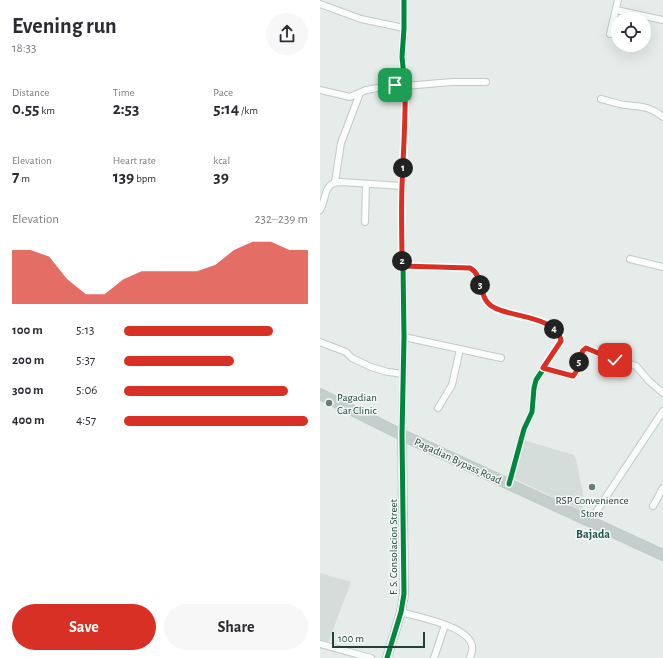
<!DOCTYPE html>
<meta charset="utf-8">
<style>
:root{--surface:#fff;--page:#f7f7f7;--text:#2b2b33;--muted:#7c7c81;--accent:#d93025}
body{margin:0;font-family:"Alegreya Sans",sans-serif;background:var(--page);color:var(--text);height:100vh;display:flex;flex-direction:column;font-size:15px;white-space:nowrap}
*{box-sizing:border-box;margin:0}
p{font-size:13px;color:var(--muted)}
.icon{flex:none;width:22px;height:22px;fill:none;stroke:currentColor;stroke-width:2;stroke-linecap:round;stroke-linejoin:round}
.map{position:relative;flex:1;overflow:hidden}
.sheet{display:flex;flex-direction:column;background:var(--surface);width:320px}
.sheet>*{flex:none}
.tools{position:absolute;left:291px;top:12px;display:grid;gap:8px}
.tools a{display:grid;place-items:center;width:40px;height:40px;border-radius:50%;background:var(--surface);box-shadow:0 4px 16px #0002;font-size:20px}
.scale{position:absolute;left:12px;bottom:10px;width:93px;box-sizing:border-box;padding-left:4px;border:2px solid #22413b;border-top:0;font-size:11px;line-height:14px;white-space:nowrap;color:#22413b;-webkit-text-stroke:3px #f5faf8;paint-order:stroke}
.pin{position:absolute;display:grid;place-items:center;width:34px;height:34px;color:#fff;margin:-17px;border-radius:8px;box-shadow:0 2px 6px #0006}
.km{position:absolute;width:20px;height:20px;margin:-10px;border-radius:50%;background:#222;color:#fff;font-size:11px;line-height:20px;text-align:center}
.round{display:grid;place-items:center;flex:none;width:42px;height:42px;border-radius:21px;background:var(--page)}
.overview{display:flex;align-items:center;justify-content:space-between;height:68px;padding:0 12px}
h1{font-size:22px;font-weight:700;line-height:30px}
.stats{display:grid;grid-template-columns:repeat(3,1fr);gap:6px;height:68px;padding:4px 12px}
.stats div{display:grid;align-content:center}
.stats b{font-size:17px;font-weight:700}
.stats small{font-size:11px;font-weight:400}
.stats p{font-size:11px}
.chart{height:112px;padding:8px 12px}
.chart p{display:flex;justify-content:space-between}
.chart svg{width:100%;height:72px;margin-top:4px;fill:var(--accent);opacity:.7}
.action{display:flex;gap:8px;margin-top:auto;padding:8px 12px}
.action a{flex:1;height:46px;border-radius:24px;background:var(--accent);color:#fff;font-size:16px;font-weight:700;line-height:46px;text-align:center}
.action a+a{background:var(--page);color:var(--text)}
ul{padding:0 12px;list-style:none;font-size:13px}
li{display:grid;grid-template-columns:64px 48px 1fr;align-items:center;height:30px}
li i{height:10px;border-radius:5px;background:var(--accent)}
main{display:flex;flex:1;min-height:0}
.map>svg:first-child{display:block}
</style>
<main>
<section class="sheet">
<div class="overview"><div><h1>Evening run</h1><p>18:33</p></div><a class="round"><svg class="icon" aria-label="share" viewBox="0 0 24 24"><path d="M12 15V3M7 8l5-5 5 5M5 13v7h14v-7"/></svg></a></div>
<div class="stats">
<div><p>Distance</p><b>0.55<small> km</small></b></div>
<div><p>Time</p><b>2:53</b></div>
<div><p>Pace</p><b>5:14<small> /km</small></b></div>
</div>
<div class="stats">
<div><p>Elevation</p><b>7<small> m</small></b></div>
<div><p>Heart rate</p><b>139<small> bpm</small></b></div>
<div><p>kcal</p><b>39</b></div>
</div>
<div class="chart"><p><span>Elevation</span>232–239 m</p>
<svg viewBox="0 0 160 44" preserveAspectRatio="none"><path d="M0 44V11L10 11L20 15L30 29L40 38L50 38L60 29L70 24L80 24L90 24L100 24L110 20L120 11L130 6L140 6L150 11L160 11V44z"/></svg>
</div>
<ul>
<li><b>100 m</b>5:13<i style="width:81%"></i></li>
<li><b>200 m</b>5:37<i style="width:60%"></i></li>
<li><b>300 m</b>5:06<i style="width:89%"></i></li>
<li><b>400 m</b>4:57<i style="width:100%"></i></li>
</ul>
<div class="action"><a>Save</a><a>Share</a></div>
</section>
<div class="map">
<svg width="343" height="658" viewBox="0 0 343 658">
<rect width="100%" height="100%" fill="#e6ece9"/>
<g fill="#d4ddd9">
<path d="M 203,440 L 254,455 L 256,460 L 263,493 L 263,511 L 193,478 Z"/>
<path d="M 0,573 L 31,582 L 8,643 L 0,640 Z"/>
</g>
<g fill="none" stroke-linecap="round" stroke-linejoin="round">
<g stroke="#c3c9c7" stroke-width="8">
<g id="minor">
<path d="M 0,4 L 41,19 L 84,28"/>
<path d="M 296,10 L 343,20"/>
<path d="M 290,34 L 298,0"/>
<path d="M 0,90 L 30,97 L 46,90 L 75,85 L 85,86 L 132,82 L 166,82"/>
<path d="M 281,99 C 289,101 297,104 305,105 C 321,107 330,106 343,117"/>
<path d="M 15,182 L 21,143 L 40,93"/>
<path d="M 0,210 C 7,198 3,182 21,182 L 82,186"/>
<path d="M 45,222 L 46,184"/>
<path d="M 310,259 L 343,267"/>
<path d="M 83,266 L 150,268 C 163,276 158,292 167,303 C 180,316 209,317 225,322 L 230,325 L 241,338 L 240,344 L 216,380 L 214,388 L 212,412 L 204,429 L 189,484"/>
<path d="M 84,337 L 181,358"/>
<path d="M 0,342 L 26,352 L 32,358 L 51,367 L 68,372 L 83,374"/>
<path d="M 223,368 L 253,376 C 261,369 257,353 266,348 L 295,360 L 316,366 L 329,381 L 343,393"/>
<path d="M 118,408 L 132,385 L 140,349"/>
<path d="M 82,435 L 84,337 L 82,190 L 86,122 L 85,86 L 82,57 L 84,29 L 84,0"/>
<path d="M 333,506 L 343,488"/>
<path d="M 270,521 L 343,411"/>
<path d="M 81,612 C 98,617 149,626 152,646 C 153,650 151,654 150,658"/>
<path d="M 0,644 L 51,658"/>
<path d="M 114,658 L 125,625"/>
</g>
</g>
<g stroke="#c3c9c7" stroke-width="10">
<path id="tertiary" d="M 67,658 L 81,612 L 84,594 L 82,435"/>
</g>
<g stroke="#c2cbc8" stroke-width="12">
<path id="trunk" d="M 0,394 L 82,435 L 343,555"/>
</g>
<use href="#minor" stroke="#fbfcfc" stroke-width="6"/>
<use href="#tertiary" stroke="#fbfcfc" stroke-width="8"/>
<use href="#trunk" stroke="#c4cecc" stroke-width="10"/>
<g stroke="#f5faf8" stroke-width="8">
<g id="cycleway">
<path d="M 83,266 L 150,268 C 163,276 158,292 167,303 C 180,316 209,317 225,322 L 230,325 L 241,338 L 240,344 L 216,380 L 214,388 L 212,412 L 204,429 L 189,484"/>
<path d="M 67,658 L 81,612 L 84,594 L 82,435 L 84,337 L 82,190 L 86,122 L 85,86 L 82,57 L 84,29 L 84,0"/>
</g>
</g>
<use href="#cycleway" stroke="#00873e" stroke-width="5"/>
</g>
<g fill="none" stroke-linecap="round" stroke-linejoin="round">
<g stroke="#fff" stroke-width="8">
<path id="route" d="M 75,85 L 85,86 C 86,120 83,153 82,187 C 81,213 82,240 82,266 L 150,268 C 166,277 156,299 175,308 C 192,317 238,317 241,341 L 223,368 L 253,376 C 261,369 257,353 266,348 L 295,360"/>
</g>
<use href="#route" stroke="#d93025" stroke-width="5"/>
</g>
<g fill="#677d78" stroke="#f5faf8" stroke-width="1.5">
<circle cx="9" cy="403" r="4"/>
<circle cx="272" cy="487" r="4"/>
</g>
<g text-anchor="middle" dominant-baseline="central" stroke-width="3" stroke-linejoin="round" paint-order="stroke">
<g font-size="11" fill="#22413b" stroke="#f5faf8" text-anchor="start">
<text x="17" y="397">Pagadian<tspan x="17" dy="13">Car Clinic</tspan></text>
<text x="272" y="500" text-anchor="middle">RSP Convenience<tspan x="272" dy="13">Store</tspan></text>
</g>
<g font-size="11" fill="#22413b" stroke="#f5faf8">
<text transform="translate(138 461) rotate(25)">Pagadian Bypass Road</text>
<text transform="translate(73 547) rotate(-90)">F. S. Consolacion Street</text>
</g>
<g font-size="12" font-weight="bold" fill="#1c554a" stroke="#f5faf8">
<text x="273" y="534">Bajada</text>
</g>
</g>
</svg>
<div class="tools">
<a><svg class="icon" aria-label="locate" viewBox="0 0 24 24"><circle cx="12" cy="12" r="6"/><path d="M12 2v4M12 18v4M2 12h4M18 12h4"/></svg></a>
</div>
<div class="scale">100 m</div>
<div class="pin" style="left:75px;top:85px;background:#1e9e55"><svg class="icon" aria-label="arrive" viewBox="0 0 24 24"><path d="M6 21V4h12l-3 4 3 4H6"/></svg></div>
<div class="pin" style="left:295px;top:360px;background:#d93025"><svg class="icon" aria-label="check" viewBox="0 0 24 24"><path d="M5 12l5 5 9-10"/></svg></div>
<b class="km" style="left:83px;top:168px">1</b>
<b class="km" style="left:82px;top:261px">2</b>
<b class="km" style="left:160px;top:285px">3</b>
<b class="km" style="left:234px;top:329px">4</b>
<b class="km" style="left:259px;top:362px">5</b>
</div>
</main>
